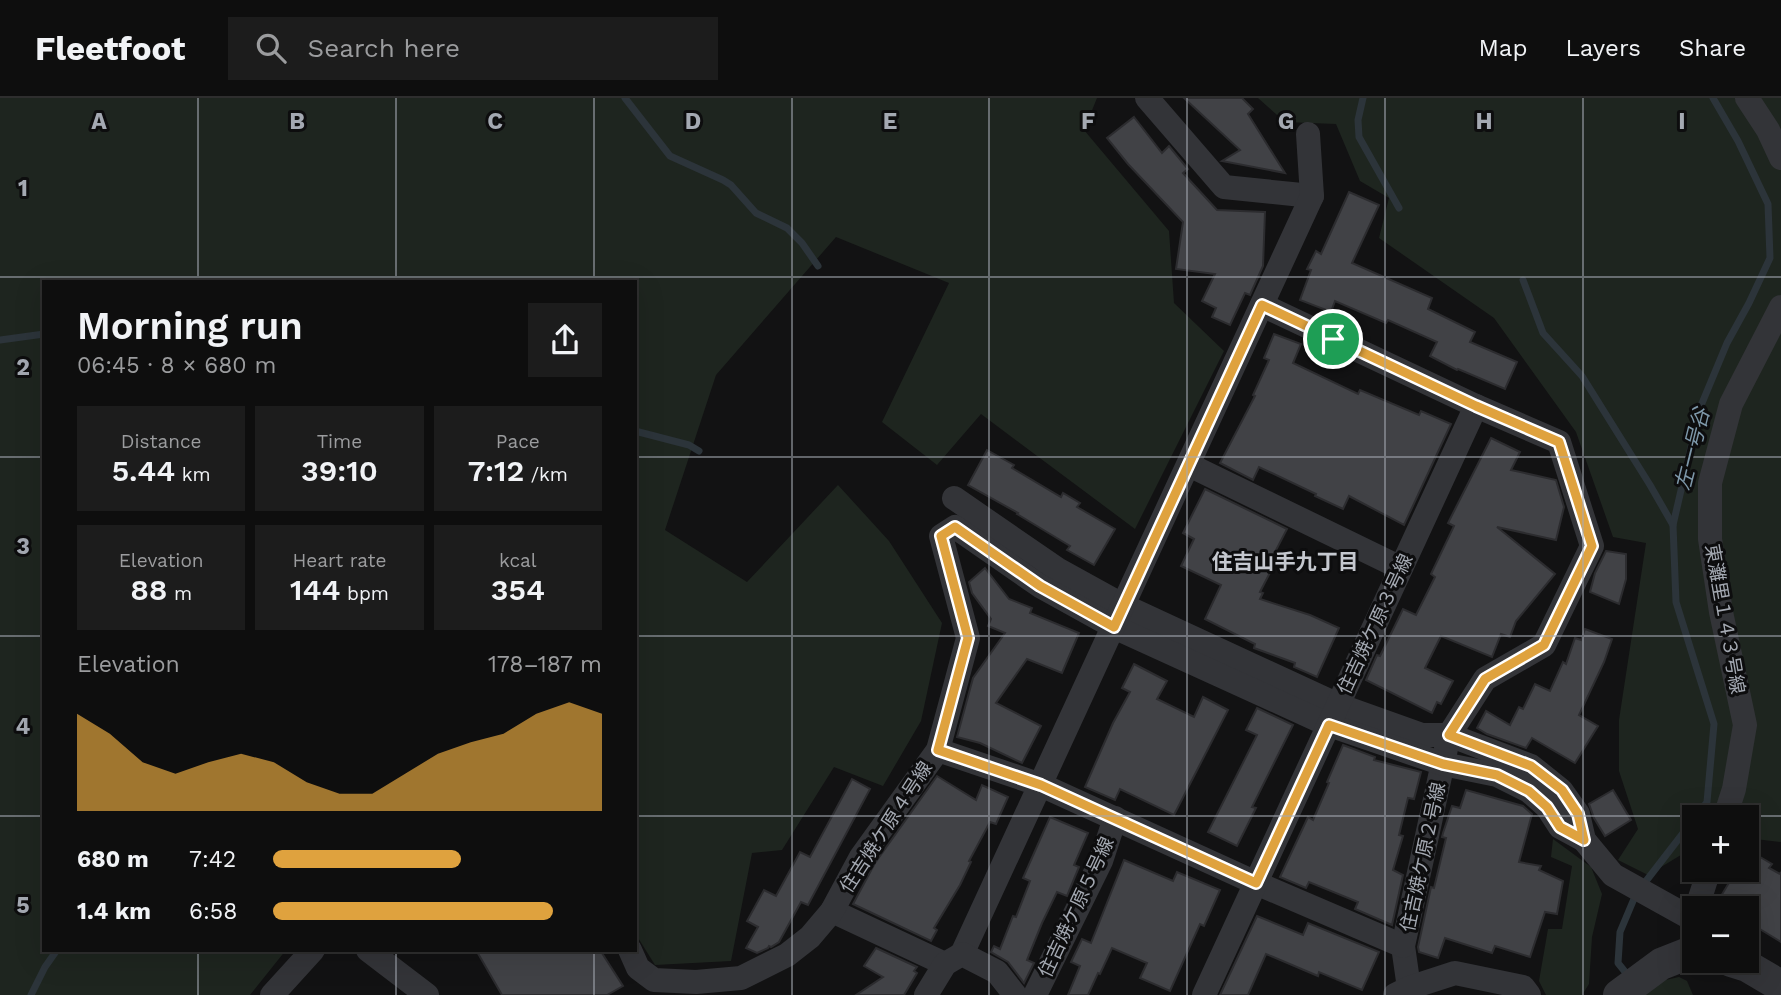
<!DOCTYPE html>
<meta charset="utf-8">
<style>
:root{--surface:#0e0e0e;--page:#1c1c1c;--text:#f1f3f6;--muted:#9b9c9e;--line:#2e2e2e;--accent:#dfa23e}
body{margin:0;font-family:"Work Sans","Noto Sans JP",sans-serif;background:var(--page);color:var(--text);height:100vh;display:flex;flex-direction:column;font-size:26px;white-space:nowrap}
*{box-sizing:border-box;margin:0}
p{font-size:23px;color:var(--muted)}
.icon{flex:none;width:38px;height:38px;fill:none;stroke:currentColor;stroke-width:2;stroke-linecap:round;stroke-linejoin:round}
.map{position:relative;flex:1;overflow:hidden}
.details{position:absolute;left:42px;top:182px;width:595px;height:672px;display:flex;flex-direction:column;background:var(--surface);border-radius:0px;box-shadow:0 7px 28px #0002,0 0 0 2px var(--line)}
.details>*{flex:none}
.tools{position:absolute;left:1682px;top:707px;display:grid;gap:14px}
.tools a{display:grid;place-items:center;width:77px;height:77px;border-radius:0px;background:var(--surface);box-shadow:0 7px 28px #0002,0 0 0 2px var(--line);font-size:35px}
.pin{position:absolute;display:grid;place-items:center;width:60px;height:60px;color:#fff;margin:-30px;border:4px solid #fff;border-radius:50%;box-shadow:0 2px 7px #0007}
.round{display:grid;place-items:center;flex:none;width:74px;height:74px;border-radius:0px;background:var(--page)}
.summary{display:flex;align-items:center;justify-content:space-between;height:119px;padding:0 35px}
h1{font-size:38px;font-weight:600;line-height:52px}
.stats{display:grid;grid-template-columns:repeat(3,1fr);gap:10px;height:119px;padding:7px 35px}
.stats div{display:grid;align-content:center;border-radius:0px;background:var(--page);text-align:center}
.stats b{font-size:30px;font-weight:600}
.stats small{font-size:19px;font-weight:400}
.stats p{font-size:19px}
.chart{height:196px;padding:14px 35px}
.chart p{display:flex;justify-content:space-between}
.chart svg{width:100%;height:126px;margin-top:7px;fill:var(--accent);opacity:.7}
ul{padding:0 35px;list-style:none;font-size:23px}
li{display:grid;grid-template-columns:112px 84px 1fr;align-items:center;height:52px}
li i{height:18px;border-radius:9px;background:var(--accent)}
header{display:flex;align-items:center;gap:42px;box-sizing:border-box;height:98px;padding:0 35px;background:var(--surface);border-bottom:2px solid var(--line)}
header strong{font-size:33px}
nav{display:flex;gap:38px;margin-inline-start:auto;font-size:24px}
.search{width:490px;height:63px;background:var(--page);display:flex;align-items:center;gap:18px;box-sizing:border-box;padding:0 24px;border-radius:0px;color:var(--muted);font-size:26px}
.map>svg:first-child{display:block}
</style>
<header>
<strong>Fleetfoot</strong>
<div class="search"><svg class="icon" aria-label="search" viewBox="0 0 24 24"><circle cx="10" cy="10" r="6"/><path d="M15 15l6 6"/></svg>Search here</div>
<nav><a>Map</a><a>Layers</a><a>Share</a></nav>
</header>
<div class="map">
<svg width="1781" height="897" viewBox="0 0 1781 897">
<rect width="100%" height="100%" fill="#121213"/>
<g fill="#1e251f">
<path d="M 0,0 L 1097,0 L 1084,32 L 1169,133 L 1174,205 L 1224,253 L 1135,431 L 981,316 L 937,367 L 882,324 L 949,185 L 836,139 L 716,277 L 665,432 L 747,484 L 838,387 L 889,443 L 942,525 L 921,623 L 883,688 L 834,669 L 782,752 L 752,755 L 731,863 L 655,867 L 635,835 L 635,184 L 44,184 L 44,852 L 286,852 L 250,897 L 0,897 Z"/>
<path d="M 1258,0 L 1781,0 L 1781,744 L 1747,740 L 1746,719 L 1694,719 L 1694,749 L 1648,777 L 1618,762 L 1638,731 L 1619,673 L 1619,622 L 1646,445 L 1613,439 L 1576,334 L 1494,220 L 1379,140 L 1389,100 L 1360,83 L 1336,26 L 1285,24 Z"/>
<path d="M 1553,741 L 1591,769 L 1602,796 L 1592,839 L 1589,886 L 1582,897 L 1546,897 L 1539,883 L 1548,831 L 1562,831 L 1572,768 L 1551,759 Z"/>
<path d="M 1679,879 L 1687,883 L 1693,897 L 1637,897 L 1652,885 Z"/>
</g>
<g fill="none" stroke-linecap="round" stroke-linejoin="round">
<g stroke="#2c343a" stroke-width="7">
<path d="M 625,0 L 670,58 L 723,82 L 731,87 L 756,115 L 787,130 L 802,145 L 818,168"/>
<path d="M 1363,0 L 1358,22 L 1359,39 L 1399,110"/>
<path d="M 1523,182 L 1543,235 L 1582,278 L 1650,387 L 1673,427"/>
<path d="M 0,242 L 44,236"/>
<path d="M 635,333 L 689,347 L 699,353"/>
<path d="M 1696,719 L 1707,704 L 1714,626 L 1676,504 L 1673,427 L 1700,310 L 1727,245 L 1749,205 L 1770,160 L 1768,106 L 1738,43 L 1713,0"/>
<path d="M 1630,880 L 1618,865 L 1620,834 L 1636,796 L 1694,721"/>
<path d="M 31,897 L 45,869 L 57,852"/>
</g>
</g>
<g fill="#414246" stroke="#2c2c2f" stroke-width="2">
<path d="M 1184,0 L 1242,0 L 1253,11 L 1248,16 L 1285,75 L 1222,63 L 1240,52 Z"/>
<path d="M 1134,19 L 1162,55 L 1169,48 L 1188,71 L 1183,75 L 1217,112 L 1265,114 L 1263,168 L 1250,197 L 1245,195 L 1230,227 L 1212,219 L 1216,210 L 1202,203 L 1215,176 L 1176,171 L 1183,124 L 1128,66 L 1107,40 Z"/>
<path d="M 1349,94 L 1379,107 L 1352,165 L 1432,200 L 1428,211 L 1475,234 L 1470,244 L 1517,264 L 1505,291 L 1458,271 L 1457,272 L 1430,258 L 1437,244 L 1388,222 L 1386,225 L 1335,203 L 1331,214 L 1300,202 L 1311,172 L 1307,171 L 1316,153 L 1321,156 Z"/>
<path d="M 1274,236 L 1301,246 L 1293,265 L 1358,296 L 1360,292 L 1419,317 L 1421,313 L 1451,326 L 1404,427 L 1349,398 L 1343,411 L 1315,398 L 1316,396 L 1259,369 L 1253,382 L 1220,365 L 1255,298 L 1253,297 L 1269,262 L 1264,260 Z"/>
<path d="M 1491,340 L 1520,354 L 1511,372 L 1556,382 L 1564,409 L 1556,442 L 1497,429 L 1555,476 L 1516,523 L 1510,539 L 1501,536 L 1492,559 L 1441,538 L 1425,570 L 1453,583 L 1441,606 L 1437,604 L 1432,615 L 1366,582 L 1377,557 L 1380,558 L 1403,511 L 1416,517 L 1435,479 L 1431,476 L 1454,428 L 1448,425 Z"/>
<path d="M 987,352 L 1014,367 L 1012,370 L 1061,399 L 1063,395 L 1080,405 L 1077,409 L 1115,431 L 1094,467 L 1067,452 L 1070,448 L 1017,416 L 1018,415 L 968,387 Z"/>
<path d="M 1205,391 L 1287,431 L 1273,458 L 1277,461 L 1260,494 L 1263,495 L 1260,501 L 1310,517 L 1339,530 L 1317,579 L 1294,569 L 1295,565 L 1254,550 L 1255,546 L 1205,521 L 1221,487 L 1181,468 L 1194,441 L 1183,435 Z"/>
<path d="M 1606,453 L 1626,456 L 1626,481 L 1619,506 L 1590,494 L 1595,475 Z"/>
<path d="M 985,470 L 1009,501 L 1032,510 L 1030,515 L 1079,535 L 1062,575 L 1027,561 L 996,605 L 1041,628 L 1022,665 L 980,645 L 957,639 L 973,580 L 1005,535 L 988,528 L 991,521 L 972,495 L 969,484 Z"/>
<path d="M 1585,531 L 1612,541 L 1604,564 L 1579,617 L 1598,628 L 1575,665 L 1532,640 L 1526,650 L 1487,636 L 1477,630 L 1486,613 L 1510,627 L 1519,609 L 1523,611 L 1535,586 L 1550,593 L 1563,564 L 1566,566 L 1575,540 L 1581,542 Z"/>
<path d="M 1134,566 L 1167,583 L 1157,601 L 1194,619 L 1203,599 L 1228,612 L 1174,717 L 1120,691 L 1115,702 L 1085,689 L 1113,625 L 1130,594 L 1122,590 Z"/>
<path d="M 1257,610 L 1293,627 L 1252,709 L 1256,710 L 1237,748 L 1208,734 L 1257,637 L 1246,632 Z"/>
<path d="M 1343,647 L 1375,659 L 1374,662 L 1421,674 L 1414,701 L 1408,700 L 1399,737 L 1403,738 L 1393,772 L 1403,777 L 1392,827 L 1355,811 L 1358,804 L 1309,784 L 1306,790 L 1280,779 L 1308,719 L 1313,722 L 1329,685 L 1327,684 Z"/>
<path d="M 937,678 L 976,702 L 982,687 L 1008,699 L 996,726 L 990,724 L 969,763 L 971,764 L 960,787 L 934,830 L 937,832 L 931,843 L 853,806 L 875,765 Z"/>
<path d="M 852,681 L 870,691 L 808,807 L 801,804 L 779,844 L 771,849 L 769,848 L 768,850 L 757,855 L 746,850 L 758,829 L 747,823 L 764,792 L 776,798 L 800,754 L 810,759 Z"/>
<path d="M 1466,692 L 1523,708 L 1532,716 L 1519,764 L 1541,768 L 1539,772 L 1563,783 L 1557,816 L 1545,814 L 1530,859 L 1495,848 L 1492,855 L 1445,840 L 1438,860 L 1419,854 L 1418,849 L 1431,789 L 1434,790 L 1446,740 L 1442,739 L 1443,735 L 1452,708 L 1460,710 Z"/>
<path d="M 1613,692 L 1631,722 L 1605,738 L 1594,720 L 1589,706 Z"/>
<path d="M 1050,719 L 1088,735 L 1074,767 L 1079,769 L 1067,798 L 1057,794 L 1042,825 L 1027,862 L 1034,865 L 1024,885 L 1008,864 L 991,854 L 994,848 L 1000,851 L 1013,818 L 1016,819 L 1030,783 L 1023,780 Z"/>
<path d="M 1755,756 L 1772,766 L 1769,770 L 1780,776 L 1781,774 L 1781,844 L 1750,825 L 1759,810 L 1725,810 L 1721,798 L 1736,773 L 1743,777 Z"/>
<path d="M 1124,762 L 1173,783 L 1177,774 L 1220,792 L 1204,828 L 1200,826 L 1170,893 L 1140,880 L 1147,865 L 1112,850 L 1100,876 L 1098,875 L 1088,897 L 1068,897 L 1080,868 L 1071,864 L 1082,841 L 1091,845 Z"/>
<path d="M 1257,818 L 1303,837 L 1308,825 L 1379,854 L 1362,892 L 1319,874 L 1318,878 L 1266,856 L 1248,897 L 1220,897 Z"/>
<path d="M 876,850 L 917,869 L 914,873 L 917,875 L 904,897 L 856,897 L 883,879 L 864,868 Z"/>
<path d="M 476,852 L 600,852 L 623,888 L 607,897 L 502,897 Z"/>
</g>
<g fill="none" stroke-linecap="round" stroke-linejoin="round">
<g stroke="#333438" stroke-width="24">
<path d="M 1147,0 L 1224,89 L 1312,98"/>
<path d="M 1747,0 L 1768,32 L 1781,60"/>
<path d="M 1262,207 L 1476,308 L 1559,344 L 1592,448 L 1544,547 L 1485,581 L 1449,637 L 1403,848 L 1409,890"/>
<path d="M 1189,367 L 1401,470"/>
<path d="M 954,400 L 1057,471 L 1124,508 L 1338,607 L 1422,637 L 1449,637 L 1531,668 L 1561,692 L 1578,716 L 1584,742"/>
<path d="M 938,652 L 1041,687 L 1256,785 L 1403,848"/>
<path d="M 1725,719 L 1734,691 L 1745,627 L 1721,514 L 1710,441 L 1710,385 L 1731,306 L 1781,209"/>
<path d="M 1698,810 L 1700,800 L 1709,772"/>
<path d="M 832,813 L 945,866"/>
<path d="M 368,852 L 427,897"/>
<path d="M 630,852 L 638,870 L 654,882 L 696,884 L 741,880 L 787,857 L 810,839 L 832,813 L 861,759 L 938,652 L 968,540 L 941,438 L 955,429 L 1040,488 L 1114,529 L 1329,627 L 1443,666 L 1497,677 L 1529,693 L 1547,709 L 1560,729 L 1584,742 L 1613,777 L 1694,822"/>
<path d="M 962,856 L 1312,98 L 1308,36"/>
<path d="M 272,897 L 313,852"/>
<path d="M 926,897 L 945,866 L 962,856 L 997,874 L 1015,897"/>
<path d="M 1035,897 L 1101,763 L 1115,720"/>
<path d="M 1204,897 L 1476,308"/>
<path d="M 1395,897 L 1409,890 L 1455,875 L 1523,889 L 1529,897"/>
</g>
<g stroke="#333438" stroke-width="32">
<path d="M 1731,863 L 1747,868 L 1781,888"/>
<path d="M 1619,897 L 1661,866 L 1694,853"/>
</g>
</g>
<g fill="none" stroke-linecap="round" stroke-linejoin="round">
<g stroke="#fff" stroke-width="14">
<path id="route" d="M 1262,207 L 1476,308 L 1559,344 L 1592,448 L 1544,547 L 1485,581 L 1449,637 L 1531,668 L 1562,692 L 1578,716 L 1584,742 L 1560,729 L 1547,709 L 1529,693 L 1497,677 L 1443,666 L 1329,627 L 1256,785 L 1041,687 L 938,652 L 968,540 L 941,438 L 955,429 L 1040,488 L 1114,529 Z"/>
</g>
<use href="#route" stroke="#dfa23e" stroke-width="9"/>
</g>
<path fill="none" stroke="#a4a9b2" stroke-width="2" stroke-opacity="0.55" d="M 198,0 L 198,184M 396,0 L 396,184M 594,0 L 594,184M 792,0 L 792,897M 989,0 L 989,897M 1187,0 L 1187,897M 1385,0 L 1385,897M 1583,0 L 1583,897M 0,179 L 1781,179M 0,359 L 44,359M 635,359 L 1781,359M 0,538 L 44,538M 635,538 L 1781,538M 0,718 L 44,718M 635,718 L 1781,718M 198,852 L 198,897M 396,852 L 396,897M 594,852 L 594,897"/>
<g text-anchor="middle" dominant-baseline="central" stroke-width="6" stroke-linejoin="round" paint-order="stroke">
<g font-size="19" fill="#a4a9b2" stroke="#0d0d0e">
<text transform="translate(1725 521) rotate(80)">東灘里１４３号線</text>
<text transform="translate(1375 526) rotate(-65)">住吉焼ケ原３号線</text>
<text transform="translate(886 729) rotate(-57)">住吉焼ケ原４号線</text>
<text transform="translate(1423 759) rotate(-78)">住吉焼ケ原２号線</text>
<text transform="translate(1076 809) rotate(-65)">住吉焼ケ原５号線</text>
</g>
<g font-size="21" font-style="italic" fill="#7e98aa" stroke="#0d0d0e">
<text transform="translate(1692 351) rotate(-76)">左一号谷</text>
</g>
<g font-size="21" font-weight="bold" fill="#c5c8cf" stroke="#0d0d0e">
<text x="1285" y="463">住吉山手九丁目</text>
</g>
</g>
<g font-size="23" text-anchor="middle" font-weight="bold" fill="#a4a9b2" stroke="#0d0d0e" stroke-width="6" stroke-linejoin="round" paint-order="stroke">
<text x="99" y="31">A</text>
<text x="297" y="31">B</text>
<text x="495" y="31">C</text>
<text x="693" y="31">D</text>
<text x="890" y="31">E</text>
<text x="1088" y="31">F</text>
<text x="1286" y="31">G</text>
<text x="1484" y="31">H</text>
<text x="1682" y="31">I</text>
<text x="23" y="98">1</text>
<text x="23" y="277">2</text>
<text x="23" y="456">3</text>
<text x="23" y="636">4</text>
<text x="23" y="815">5</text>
</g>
</svg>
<div class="tools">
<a>+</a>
<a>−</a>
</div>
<div class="pin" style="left:1333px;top:241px;background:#1e9e55"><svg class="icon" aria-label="arrive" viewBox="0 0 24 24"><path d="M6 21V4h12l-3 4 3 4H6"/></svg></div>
<section class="details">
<div class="summary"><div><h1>Morning run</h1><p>06:45 · 8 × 680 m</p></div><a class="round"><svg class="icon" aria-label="share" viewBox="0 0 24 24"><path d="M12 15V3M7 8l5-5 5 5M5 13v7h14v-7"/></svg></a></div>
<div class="stats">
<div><p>Distance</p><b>5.44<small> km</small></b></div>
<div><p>Time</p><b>39:10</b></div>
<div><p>Pace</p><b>7:12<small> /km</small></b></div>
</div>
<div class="stats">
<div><p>Elevation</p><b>88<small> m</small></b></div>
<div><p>Heart rate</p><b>144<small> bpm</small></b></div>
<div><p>kcal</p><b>354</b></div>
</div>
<div class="chart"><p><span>Elevation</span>178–187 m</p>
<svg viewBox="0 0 160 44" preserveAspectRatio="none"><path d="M0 44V10L10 17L20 27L30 31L40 27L50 24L60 27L70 34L80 38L90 38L100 31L110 24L120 20L130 17L140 10L150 6L160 10V44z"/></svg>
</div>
<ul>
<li><b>680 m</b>7:42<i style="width:57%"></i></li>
<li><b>1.4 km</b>6:58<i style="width:85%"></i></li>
</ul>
</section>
</div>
